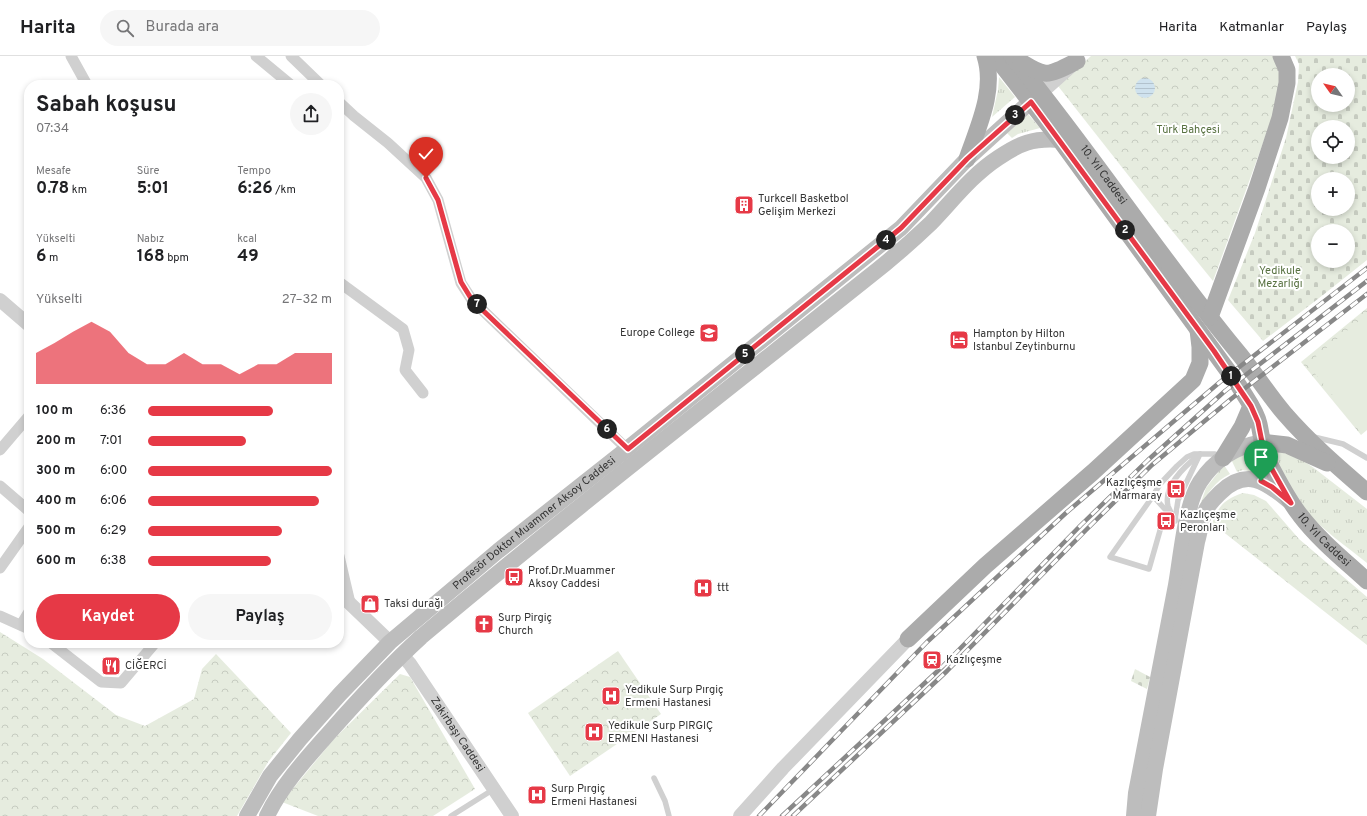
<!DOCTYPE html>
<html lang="tr">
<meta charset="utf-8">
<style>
:root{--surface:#fff;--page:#f6f6f6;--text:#202124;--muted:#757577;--line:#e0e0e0;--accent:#e63946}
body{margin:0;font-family:Overpass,sans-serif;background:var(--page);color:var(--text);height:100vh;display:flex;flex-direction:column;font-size:15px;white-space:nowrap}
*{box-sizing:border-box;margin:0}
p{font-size:13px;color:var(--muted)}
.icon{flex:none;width:22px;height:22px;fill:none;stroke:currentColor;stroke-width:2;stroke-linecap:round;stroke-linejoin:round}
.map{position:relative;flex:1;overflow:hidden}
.panel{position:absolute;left:24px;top:24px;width:320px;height:568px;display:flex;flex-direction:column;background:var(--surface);border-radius:16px;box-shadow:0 2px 6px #0003}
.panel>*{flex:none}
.needle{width:26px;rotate:304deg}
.fabs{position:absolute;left:1311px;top:12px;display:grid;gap:8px}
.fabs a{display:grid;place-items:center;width:44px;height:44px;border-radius:50%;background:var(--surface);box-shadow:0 2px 6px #0003;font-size:20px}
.pin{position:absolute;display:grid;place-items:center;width:34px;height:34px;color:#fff;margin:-41px -17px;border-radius:50% 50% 50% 0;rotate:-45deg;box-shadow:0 0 4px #0007}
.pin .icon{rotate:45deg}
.km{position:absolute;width:20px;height:20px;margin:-10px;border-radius:50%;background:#222;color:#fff;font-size:11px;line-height:20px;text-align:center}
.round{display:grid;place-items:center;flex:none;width:42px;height:42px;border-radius:21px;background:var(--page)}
.summary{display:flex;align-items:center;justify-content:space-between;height:68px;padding:0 12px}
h1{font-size:22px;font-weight:700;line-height:30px}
.stats{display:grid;grid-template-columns:repeat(3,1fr);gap:6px;height:68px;padding:4px 12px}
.stats div{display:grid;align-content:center}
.stats b{font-size:17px;font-weight:700}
.stats small{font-size:11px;font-weight:400}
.stats p{font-size:11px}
.chart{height:112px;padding:8px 12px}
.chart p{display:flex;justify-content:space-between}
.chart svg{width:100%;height:72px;margin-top:4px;fill:var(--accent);opacity:.7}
.primary-button{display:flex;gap:8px;margin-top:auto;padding:8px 12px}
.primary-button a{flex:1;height:46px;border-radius:24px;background:var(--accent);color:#fff;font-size:16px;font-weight:700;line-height:46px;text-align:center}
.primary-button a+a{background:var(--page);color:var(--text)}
ul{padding:0 12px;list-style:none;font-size:13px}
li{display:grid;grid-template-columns:64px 48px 1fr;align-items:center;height:30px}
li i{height:10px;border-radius:5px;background:var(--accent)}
header{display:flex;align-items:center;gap:24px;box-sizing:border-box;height:56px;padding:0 20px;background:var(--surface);border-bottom:1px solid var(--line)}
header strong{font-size:19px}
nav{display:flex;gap:22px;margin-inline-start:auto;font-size:14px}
.search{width:280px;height:36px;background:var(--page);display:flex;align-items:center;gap:10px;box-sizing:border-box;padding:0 14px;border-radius:22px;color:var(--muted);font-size:15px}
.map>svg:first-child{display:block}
</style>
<header>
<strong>Harita</strong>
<div class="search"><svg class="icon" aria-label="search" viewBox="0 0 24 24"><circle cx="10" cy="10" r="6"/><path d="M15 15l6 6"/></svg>Burada ara</div>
<nav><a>Harita</a><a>Katmanlar</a><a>Paylaş</a></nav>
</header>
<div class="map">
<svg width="1367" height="760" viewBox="0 0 1367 760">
<defs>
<pattern id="grass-tufts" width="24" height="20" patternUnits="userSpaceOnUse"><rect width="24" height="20" fill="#e6ecdf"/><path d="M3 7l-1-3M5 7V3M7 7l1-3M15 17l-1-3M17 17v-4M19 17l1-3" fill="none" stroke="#c6cbc0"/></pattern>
<pattern id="cemetery-stones" width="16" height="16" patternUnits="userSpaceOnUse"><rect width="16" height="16" fill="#e6ecdf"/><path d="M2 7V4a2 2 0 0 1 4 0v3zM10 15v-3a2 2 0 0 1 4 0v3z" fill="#c6cbc0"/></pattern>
<pattern id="park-crowns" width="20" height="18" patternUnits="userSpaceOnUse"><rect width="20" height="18" fill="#e6ecdf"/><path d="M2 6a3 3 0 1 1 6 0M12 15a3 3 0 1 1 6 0" fill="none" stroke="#c6cbc0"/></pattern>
<pattern id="water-rules" width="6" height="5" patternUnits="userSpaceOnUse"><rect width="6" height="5" fill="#cfe2ee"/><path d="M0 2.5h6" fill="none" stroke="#b2c2cd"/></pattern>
</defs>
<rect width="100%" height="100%" fill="#fff"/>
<g fill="url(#grass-tufts)">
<path d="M 999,21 L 1015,41 L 992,61 L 998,34 Z"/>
<path d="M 1028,58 L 1040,72 L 1018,78 L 1012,82 L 1007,77 Z"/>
<path d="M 1253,393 L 1260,409 L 1258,417 L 1243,414 L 1237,416 L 1231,403 Z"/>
<path d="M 1273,395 L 1295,399 L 1314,412 L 1367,453 L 1367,507 C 1346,490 1315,469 1300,447 C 1288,431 1280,413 1273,395 Z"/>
<path d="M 1224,409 L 1230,418 C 1215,425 1207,438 1199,452 L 1206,432 Z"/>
</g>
<g fill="url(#cemetery-stones)" fill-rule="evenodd">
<path d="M 1295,0 L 1367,0 L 1367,204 L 1323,239 L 1263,285 L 1228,244 L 1255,177 L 1286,82 L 1298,26 L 1299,8 ZM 1318,19 L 1348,19 L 1348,49 L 1318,49 ZM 1318,71 L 1348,71 L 1348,101 L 1318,101 ZM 1318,123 L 1348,123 L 1348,153 L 1318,153 ZM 1318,175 L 1348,175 L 1348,205 L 1318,205 Z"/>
<path d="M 1135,613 L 1150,621 L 1147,633 L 1131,625 Z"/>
</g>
<g fill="url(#park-crowns)">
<path d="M 1091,0 L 1273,0 L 1282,25 L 1271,65 L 1213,225 L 1165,166 L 1058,30 Z"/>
<path d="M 1367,252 L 1367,374 L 1361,379 L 1301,306 Z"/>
<path d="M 1243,437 L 1254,439 L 1266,445 L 1299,483 L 1367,541 L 1367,589 L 1212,467 C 1219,449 1225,443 1243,437 Z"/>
<path d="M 0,576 L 43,603 L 116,659 L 145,670 L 194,643 L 202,613 L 216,598 L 291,677 L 268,706 L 237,760 L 0,760 Z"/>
<path d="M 618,595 L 661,658 L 570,720 L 528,657 Z"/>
<path d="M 400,618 L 410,621 L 475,733 L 433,760 L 318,760 L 282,746 L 333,684 Z"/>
</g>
<path fill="#e6ecdf" d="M 1367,258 L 1367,364 L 1359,371 L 1307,308 Z"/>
<circle fill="url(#water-rules)" cx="1145" cy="32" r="10"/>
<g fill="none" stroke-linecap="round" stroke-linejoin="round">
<g stroke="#d0d0d0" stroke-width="5.5">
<path d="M 1314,381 L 1343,388 L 1367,402"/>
<path d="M 1153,440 L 1172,461"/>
<path d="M 1175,464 L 1178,444 L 1199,400"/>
<path d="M 1175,465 L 1167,465 L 1161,471 L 1149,513 L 1110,501 L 1153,440 L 1160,428 L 1177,410 L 1187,401 L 1194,398 L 1215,398 L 1220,400"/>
<path d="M 1175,465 C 1173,460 1170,455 1168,450 C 1163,430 1186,409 1200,398"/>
<path d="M 654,722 L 665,745 L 669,760"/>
<path d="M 451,760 L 494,733"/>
</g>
<g stroke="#d0d0d0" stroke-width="11">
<path d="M 71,0 L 87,29"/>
<path d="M 256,0 L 291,29"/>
<path d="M 291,0 L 321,29"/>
<path d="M 339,46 L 354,60 L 388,87 L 426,122 L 438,144 L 461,227 L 472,244 L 627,393"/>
<path d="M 339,226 L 403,273 L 409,294 L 405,314 L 423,337"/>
<path d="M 0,394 L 29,360"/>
<path d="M 0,430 L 29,455"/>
<path d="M 339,500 L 350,547"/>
<path d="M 0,512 L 29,471"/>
<path d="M 0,560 L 29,573"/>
<path d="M 21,569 L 29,556"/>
<path d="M 51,587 L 101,626 L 121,627 L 155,587"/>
</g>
<g stroke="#d0d0d0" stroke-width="14">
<path d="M 1042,36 L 1070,11"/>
<path d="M 0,244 L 29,269"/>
<path d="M 339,537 L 390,586"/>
<path id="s1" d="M 402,599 L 410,608 L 512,760"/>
<path d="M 740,760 L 783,712 L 908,583"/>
</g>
<g stroke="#bdbdbd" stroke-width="16">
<path id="s2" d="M 247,760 L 270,720 L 300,683 L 340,638 L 390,586 L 498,495 L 627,393 L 901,172 L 967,103 L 1031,45"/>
<path d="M 267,760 C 282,729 306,703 329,677 C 358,644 388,611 421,581 C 567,458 717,342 866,223 C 888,206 910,187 931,167 C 953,144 972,119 998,102 C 1020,87 1033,82 1060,84"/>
<path d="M 1134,760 L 1136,737 C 1149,667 1163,598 1176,529 C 1181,501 1185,449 1200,426 C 1215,403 1235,391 1262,386"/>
<path d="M 1148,760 L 1155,713 L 1197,486 C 1200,476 1201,465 1205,456 C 1208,448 1215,442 1221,436 C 1246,412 1265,425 1288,444"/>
</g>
<g stroke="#ababab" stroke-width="17">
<path id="s3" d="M 995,0 L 1060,84 L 1239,330 C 1246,342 1256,354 1259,368 C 1262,382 1263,396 1270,409 C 1279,426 1288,444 1300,459 C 1319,484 1344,504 1367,525"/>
<path id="s4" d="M 1012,0 C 1090,95 1158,199 1236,294 C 1253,314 1267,337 1284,357 C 1309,386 1338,411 1367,436"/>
<path d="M 1021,6 C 1028,10 1036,16 1044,17 C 1052,19 1069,9 1077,5"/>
<path d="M 967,103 C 978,71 996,34 985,0"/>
<path d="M 1210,261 L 1257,132 L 1280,62 L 1287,27 L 1287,14 L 1281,0"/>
<path d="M 1262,386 L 1287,389 L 1327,407"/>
<path d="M 1223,402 L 1242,371 L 1251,350"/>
<path d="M 908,583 L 985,510 L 1093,416 L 1193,324 L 1200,307 L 1200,291 L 1198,274"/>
</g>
<g stroke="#888" stroke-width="4.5">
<g id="rail">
<path d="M 759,760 L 927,586 L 1067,456 L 1220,326 L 1367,212"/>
<path d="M 782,760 L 943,610 L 1081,469 L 1148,404 L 1225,335 L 1367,225"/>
<path d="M 793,760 L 947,615 L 1086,474 L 1152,409 L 1231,343 L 1367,238"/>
</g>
</g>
<use href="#rail" stroke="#fff" stroke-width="3" stroke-dasharray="9" stroke-linecap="butt"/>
</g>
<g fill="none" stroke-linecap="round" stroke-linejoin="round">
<g stroke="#fff" stroke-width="8">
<path id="route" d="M 426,122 L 438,144 L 461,226 L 472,244 L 628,393 L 901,172 L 967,103 L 1031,46 L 1214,295 L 1251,350 L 1258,366 L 1262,386 L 1269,408 L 1291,447 L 1272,431 L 1261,425"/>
</g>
<use href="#route" stroke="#e63946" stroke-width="5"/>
</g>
<defs>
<g id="building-square" transform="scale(1)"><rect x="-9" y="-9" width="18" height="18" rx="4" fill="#e63946" stroke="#fff"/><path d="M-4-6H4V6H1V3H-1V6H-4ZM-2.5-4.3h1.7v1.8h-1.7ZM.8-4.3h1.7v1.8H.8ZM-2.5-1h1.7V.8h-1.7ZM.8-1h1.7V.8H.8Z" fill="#fff"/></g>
<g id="school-square" transform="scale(1)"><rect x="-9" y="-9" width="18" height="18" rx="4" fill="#e63946" stroke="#fff"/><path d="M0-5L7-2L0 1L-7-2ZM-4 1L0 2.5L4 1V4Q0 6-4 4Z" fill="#fff"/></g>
<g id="hotel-square" transform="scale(1)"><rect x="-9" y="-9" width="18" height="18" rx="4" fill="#e63946" stroke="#fff"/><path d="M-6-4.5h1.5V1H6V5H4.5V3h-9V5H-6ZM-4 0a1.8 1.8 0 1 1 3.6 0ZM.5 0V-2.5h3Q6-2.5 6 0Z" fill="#fff"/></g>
<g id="bus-square" transform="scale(1)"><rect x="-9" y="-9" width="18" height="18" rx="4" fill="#e63946" stroke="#fff"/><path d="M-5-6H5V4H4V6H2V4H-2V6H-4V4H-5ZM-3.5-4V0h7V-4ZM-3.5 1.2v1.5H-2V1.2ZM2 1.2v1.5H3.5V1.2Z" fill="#fff"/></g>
<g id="hospital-square" transform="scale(1)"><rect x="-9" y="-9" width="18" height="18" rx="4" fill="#e63946" stroke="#fff"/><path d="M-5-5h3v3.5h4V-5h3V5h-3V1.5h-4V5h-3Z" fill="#fff"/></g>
<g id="shop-square" transform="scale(1)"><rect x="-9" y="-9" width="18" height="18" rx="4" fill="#e63946" stroke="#fff"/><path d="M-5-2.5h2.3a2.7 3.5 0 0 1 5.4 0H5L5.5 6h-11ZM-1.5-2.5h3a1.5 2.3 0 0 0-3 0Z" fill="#fff"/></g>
<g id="church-square" transform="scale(1)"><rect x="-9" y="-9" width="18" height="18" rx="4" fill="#e63946" stroke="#fff"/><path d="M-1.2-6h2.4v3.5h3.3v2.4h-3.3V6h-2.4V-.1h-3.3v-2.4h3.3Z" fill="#fff"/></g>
<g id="station-square" transform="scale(1)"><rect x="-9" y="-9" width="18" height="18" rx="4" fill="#e63946" stroke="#fff"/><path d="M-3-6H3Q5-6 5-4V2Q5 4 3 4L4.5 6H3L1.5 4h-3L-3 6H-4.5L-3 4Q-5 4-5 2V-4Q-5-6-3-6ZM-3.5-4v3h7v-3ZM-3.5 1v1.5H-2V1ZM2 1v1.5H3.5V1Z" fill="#fff"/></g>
<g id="restaurant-square" transform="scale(1)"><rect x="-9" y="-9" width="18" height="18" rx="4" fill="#e63946" stroke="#fff"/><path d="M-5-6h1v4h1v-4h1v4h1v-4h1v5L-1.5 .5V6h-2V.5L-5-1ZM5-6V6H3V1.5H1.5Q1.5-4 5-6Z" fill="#fff"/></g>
</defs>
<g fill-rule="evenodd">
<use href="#building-square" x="744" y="149"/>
<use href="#school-square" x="709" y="277"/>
<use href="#hotel-square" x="959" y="284"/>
<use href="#bus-square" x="1176" y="433"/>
<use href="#bus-square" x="1166" y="465"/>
<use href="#bus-square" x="514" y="521"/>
<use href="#hospital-square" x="703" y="532"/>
<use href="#shop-square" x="370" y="548"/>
<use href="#church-square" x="484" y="568"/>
<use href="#station-square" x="932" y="604"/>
<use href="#restaurant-square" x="111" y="610"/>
<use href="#hospital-square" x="611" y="640"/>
<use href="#hospital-square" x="594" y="676"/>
<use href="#hospital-square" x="537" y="739"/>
</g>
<g text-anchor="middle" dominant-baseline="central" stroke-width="4" stroke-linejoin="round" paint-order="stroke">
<g font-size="11" fill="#56703f" stroke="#fff">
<text x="1188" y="74">Türk Bahçesi</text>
<text x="1280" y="215">Yedikule<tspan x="1280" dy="13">Mezarlığı</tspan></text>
</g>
<g font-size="11" fill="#333" stroke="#fff">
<text stroke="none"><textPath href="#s4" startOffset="150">10. Yıl Caddesi</textPath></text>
<text stroke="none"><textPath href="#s2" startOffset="413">Profesör Doktor Muammer Aksoy Caddesi</textPath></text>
<text stroke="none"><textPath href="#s3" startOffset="589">10. Yıl Caddesi</textPath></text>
<text stroke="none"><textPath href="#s1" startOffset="97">Zakirbaşı Caddesi</textPath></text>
</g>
<g font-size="11" fill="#333" stroke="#fff" text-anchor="start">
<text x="758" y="143">Turkcell Basketbol<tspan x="758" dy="13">Gelişim Merkezi</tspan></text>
<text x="695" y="277" text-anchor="end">Europe College</text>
<text x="973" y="278">Hampton by Hilton<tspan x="973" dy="13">Istanbul Zeytinburnu</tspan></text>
<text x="1162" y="427" text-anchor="end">Kazlıçeşme<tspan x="1162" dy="13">Marmaray</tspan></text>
<text x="1180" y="459">Kazlıçeşme<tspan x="1180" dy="13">Peronları</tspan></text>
<text x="528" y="515">Prof.Dr.Muammer<tspan x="528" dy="13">Aksoy Caddesi</tspan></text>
<text x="717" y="532">ttt</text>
<text x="384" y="548">Taksi durağı</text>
<text x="498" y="562">Surp Pirgiç<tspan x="498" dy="13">Church</tspan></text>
<text x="946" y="604">Kazlıçeşme</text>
<text x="125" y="610">CİĞERCİ</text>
<text x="625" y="634">Yedikule Surp Pırgiç<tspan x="625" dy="13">Ermeni Hastanesi</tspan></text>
<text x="608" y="670">Yedikule Surp PIRGIÇ<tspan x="608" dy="13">ERMENI Hastanesi</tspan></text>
<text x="551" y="733">Surp Pırgiç<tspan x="551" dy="13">Ermeni Hastanesi</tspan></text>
</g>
</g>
</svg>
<div class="fabs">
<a><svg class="needle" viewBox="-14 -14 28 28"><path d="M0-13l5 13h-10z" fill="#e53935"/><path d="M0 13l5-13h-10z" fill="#757577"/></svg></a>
<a><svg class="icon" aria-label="locate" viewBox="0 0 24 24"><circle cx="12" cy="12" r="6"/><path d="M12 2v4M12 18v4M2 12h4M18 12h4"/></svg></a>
<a>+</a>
<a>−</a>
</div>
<div class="pin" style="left:1261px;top:425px;background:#1e9e55"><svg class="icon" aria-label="arrive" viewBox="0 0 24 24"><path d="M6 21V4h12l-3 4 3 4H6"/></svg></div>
<div class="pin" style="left:426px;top:122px;background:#d93025"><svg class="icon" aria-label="check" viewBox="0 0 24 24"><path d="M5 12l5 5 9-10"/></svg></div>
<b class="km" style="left:1231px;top:320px">1</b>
<b class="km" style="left:1125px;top:174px">2</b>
<b class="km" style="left:1015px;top:59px">3</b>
<b class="km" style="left:886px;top:184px">4</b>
<b class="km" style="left:745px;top:298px">5</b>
<b class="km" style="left:607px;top:373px">6</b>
<b class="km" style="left:477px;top:248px">7</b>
<section class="panel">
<div class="summary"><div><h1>Sabah koşusu</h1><p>07:34</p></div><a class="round"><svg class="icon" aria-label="share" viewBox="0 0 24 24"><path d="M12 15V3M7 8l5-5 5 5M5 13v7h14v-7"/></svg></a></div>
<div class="stats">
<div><p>Mesafe</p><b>0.78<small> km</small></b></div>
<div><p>Süre</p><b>5:01</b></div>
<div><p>Tempo</p><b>6:26<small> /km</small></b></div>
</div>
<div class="stats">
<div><p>Yükselti</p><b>6<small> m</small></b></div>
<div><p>Nabız</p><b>168<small> bpm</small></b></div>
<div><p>kcal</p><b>49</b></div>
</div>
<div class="chart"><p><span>Yükselti</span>27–32 m</p>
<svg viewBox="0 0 160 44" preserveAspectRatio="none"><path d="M0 44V25L10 19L20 12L30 6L40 12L50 25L60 32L70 32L80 25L90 32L100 32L110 38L120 32L130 32L140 25L150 25L160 25V44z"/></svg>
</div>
<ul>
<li><b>100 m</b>6:36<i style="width:68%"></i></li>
<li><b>200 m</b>7:01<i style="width:53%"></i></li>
<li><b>300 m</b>6:00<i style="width:100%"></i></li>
<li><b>400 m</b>6:06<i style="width:93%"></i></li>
<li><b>500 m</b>6:29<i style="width:73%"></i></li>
<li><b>600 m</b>6:38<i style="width:67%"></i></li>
</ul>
<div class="primary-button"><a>Kaydet</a><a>Paylaş</a></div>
</section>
</div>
